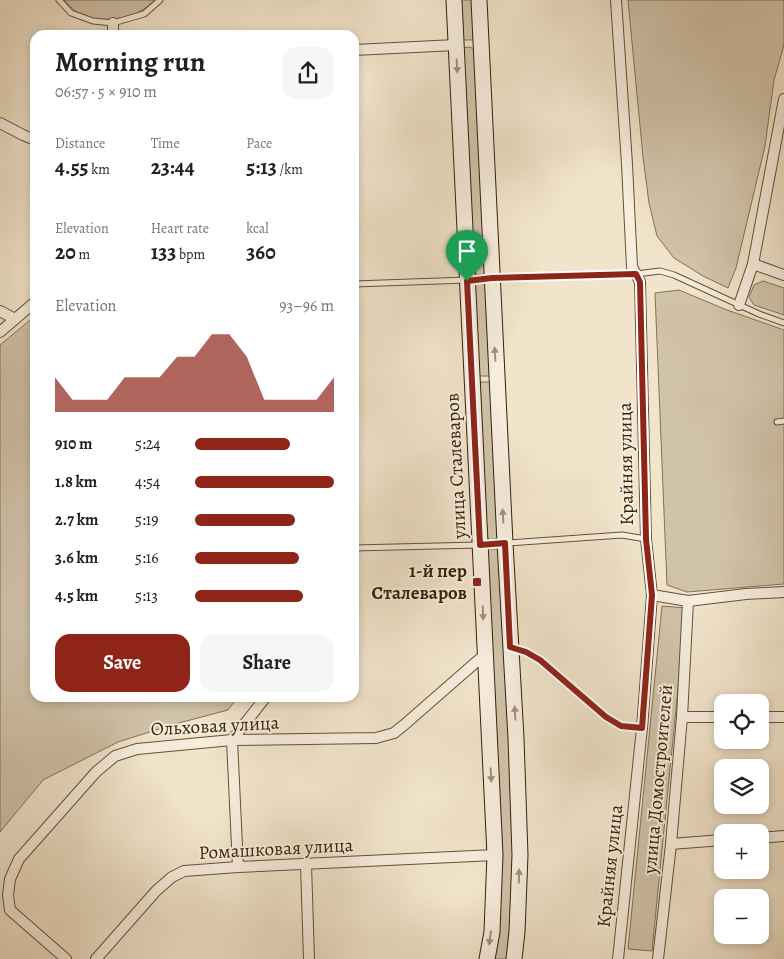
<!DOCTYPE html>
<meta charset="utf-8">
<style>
:root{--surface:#fff;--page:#f6f6f6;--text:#202124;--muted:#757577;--accent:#8f2418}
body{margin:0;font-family:Alegreya,serif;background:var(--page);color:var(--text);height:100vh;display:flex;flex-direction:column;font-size:19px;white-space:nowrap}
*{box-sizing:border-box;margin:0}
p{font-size:16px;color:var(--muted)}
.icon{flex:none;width:28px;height:28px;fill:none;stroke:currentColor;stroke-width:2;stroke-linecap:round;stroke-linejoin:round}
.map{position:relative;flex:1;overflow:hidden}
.panel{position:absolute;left:30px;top:30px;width:329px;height:672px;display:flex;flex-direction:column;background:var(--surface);border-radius:15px;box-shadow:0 2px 8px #0003}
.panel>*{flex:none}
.fabs{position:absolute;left:714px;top:694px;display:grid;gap:10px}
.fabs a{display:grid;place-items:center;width:55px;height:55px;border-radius:10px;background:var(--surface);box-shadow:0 2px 8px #0003;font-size:25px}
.pin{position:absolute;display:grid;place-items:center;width:42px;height:42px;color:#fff;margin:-51px -21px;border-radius:50% 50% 50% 0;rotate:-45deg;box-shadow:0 0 5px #0007}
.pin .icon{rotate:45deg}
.round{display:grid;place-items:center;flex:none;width:52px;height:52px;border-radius:15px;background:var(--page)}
.headline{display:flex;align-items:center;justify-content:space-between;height:85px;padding:0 25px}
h1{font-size:28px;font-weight:700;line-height:38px}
.metrics{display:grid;grid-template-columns:repeat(3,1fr);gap:8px;height:85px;padding:5px 25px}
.metrics div{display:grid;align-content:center}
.metrics b{font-size:21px;font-weight:700}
.metrics small{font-size:14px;font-weight:400}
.metrics p{font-size:14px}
.chart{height:140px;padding:10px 25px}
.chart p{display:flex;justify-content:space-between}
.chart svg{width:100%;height:90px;margin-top:5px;fill:var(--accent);opacity:.7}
.action{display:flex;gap:10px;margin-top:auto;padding:10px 25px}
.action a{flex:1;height:58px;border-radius:15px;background:var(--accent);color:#fff;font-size:20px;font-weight:700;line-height:58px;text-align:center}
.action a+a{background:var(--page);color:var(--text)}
ul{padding:0 25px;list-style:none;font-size:16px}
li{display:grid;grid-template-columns:80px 60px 1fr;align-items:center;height:38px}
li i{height:12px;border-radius:6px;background:var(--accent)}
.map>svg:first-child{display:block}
</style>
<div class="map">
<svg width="784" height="959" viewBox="0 0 784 959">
<rect width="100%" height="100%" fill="#f1e4cb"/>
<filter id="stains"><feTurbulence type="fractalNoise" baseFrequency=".004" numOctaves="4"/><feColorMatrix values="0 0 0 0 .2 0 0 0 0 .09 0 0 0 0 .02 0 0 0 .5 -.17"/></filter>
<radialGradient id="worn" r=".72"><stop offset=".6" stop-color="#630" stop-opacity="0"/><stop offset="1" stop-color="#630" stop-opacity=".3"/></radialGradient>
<g fill="#d1c3aa" stroke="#847159">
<path d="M 64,0 L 155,0 C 150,4 145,9 139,12 C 124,20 97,22 82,15 C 75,12 69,5 64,0 Z"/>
<path d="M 458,0 L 475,0 L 477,34 L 473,40 L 465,40 L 459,35 Z"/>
<path d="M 628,0 L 784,0 L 784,45 L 774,80 L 765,146 L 736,268 L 728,288 L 703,276 L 674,258 L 657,236 L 649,203 L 643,157 Z"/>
<path d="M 469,47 L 475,49 L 488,268 L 484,274 L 477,275 L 470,269 L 463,48 Z"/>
<path d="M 763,281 L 784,288 L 784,315 L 754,305 L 749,297 L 754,285 Z"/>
<path d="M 484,282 L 488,290 L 490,376 L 479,376 L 471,290 L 476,283 Z"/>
<path d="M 679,290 L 727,310 L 784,330 L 784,584 L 687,592 L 667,585 L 655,293 Z"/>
<path d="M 35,316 L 35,698 L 237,698 L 228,710 L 175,724 L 118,742 L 43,780 L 0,832 L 0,345 Z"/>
<path d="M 479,382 L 489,382 L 493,385 L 500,533 L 497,538 L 490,540 L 484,534 Z"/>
<path d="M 489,549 L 496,549 L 499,550 L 516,859 L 508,959 L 492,959 L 487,552 Z"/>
<path d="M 662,606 L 686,608 L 652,951 L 628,949 Z"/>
</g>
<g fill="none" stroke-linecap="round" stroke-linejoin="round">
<g stroke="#655039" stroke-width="7">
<g id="lane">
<path d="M 59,0 L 71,13 L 93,21 L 113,23 L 144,14 L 160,0"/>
<path d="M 354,284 L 636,274 L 660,271 L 674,275 L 759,314 L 784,323"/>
<path d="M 777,422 L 784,421"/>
<path d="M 508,543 L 622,535 L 646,539"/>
<path d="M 354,548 L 478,545"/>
<path d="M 513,648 L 526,652 L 540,660 L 606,717 L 621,726 L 642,728"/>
</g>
</g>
<g stroke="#655039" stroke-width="12">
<g id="street">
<path d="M 616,0 L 627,164 L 632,267 L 636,274 L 640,282 L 646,539 L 652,595 L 642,728 L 618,959"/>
<path d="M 113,23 L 113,35"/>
<path d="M 354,50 L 456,45"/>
<path d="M 0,123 L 23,135 L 35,140"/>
<path d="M 753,264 L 784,275"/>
<path d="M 739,305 L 753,264 L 784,99"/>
<path d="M 0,311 L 15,319"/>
<path d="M 0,332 L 35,302"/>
<path d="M 652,595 L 688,601 L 746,594 L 784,592"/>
<path d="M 682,717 L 722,717"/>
<path d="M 760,717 L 784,717"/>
<path d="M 760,838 L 784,836"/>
<path d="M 671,844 L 722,840"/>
<path d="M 306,864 L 309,959"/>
<path d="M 238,867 L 232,740 L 265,698"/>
<path d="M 66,959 L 10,910 L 8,895 L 10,879 L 19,859 L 96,772 L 115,756 L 137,749 L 232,740 L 376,738 L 394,733 L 404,725 L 475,663 L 480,659 L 485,658"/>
<path d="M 96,959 L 156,891 L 172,877 L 184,871 L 238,867 L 495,855"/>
<path d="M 658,959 L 671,844 L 682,717 L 688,601"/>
</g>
</g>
<g stroke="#361f08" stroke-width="17">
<g id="secondary">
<path d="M 454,0 L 495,855 L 492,932 L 487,959"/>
<path d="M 479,0 L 505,543 L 516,738 L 520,855 L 517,932 L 514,959"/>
</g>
</g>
<use href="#lane" stroke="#f6eddd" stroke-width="5"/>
<use href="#street" stroke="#f6eddd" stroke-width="10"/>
<use href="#secondary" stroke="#f6eddd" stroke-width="15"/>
</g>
<defs><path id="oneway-solid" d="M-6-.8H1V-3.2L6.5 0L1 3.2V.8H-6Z" transform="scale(1.25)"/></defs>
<g fill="#a0907d">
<use href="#oneway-solid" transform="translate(457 66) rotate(87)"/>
<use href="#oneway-solid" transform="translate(495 354) rotate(-93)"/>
<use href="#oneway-solid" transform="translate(503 516) rotate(-93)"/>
<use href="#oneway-solid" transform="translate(483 613) rotate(88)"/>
<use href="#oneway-solid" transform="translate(515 713) rotate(-93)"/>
<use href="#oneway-solid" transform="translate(491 775) rotate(87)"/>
<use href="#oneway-solid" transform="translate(519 876) rotate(-88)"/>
<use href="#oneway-solid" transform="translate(490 938) rotate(98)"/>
</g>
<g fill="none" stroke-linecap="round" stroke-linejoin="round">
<g stroke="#fff" stroke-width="10">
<path id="route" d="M 636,274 L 640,282 L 646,539 L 652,595 L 642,728 L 621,726 L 606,717 L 540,660 L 526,652 L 510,647 L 505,543 L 480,545 L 467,281 L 492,278 Z"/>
</g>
<use href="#route" stroke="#8f2418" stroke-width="6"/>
</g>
<rect fill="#8f2418" stroke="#f6eddd" stroke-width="2" x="472" y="577" width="10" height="10" rx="2.5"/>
<g text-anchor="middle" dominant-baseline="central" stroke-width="4" stroke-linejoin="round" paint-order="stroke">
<g font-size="19" fill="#361f08" stroke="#f6eddd">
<text transform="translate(626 464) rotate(-91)">Крайняя улица</text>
<text transform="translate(456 466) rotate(-93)">улица Сталеваров</text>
<text transform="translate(215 726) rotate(-3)">Ольховая улица</text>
<text transform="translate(658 779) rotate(-85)">улица Домостроителей</text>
<text transform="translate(276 849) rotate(-3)">Ромашковая улица</text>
<text transform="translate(610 866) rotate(-84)">Крайняя улица</text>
</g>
<g font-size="19" font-weight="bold" fill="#361f08" stroke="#f6eddd" text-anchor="end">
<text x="467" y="571">1-й пер<tspan x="467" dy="22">Сталеваров</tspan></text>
</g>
</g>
<rect width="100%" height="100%" filter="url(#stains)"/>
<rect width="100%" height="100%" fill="url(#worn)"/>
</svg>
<div class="fabs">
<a><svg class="icon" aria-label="locate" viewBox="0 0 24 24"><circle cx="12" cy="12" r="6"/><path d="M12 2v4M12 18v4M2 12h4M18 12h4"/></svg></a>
<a><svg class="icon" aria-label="layers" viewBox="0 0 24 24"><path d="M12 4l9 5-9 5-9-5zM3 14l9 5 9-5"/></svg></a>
<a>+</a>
<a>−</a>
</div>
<div class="pin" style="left:467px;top:281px;background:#1e9e55"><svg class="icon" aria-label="arrive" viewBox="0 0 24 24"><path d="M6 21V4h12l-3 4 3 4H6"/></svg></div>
<section class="panel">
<div class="headline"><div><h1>Morning run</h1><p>06:57 · 5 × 910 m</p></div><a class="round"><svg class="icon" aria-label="share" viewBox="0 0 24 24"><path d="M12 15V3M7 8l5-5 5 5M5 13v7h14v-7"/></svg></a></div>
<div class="metrics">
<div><p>Distance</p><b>4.55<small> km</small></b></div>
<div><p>Time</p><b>23:44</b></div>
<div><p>Pace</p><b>5:13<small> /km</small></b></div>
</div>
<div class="metrics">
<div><p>Elevation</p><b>20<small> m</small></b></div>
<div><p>Heart rate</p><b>133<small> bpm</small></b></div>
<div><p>kcal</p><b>360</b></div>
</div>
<div class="chart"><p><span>Elevation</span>93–96 m</p>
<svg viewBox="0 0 160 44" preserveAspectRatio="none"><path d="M0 44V27L10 38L20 38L30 38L40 27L50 27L60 27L70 17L80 17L90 6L100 6L110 17L120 38L130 38L140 38L150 38L160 27V44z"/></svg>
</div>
<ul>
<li><b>910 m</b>5:24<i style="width:68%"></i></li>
<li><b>1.8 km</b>4:54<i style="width:100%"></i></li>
<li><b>2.7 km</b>5:19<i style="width:72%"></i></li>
<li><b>3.6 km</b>5:16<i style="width:75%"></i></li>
<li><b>4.5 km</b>5:13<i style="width:78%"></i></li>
</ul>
<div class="action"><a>Save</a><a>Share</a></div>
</section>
</div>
